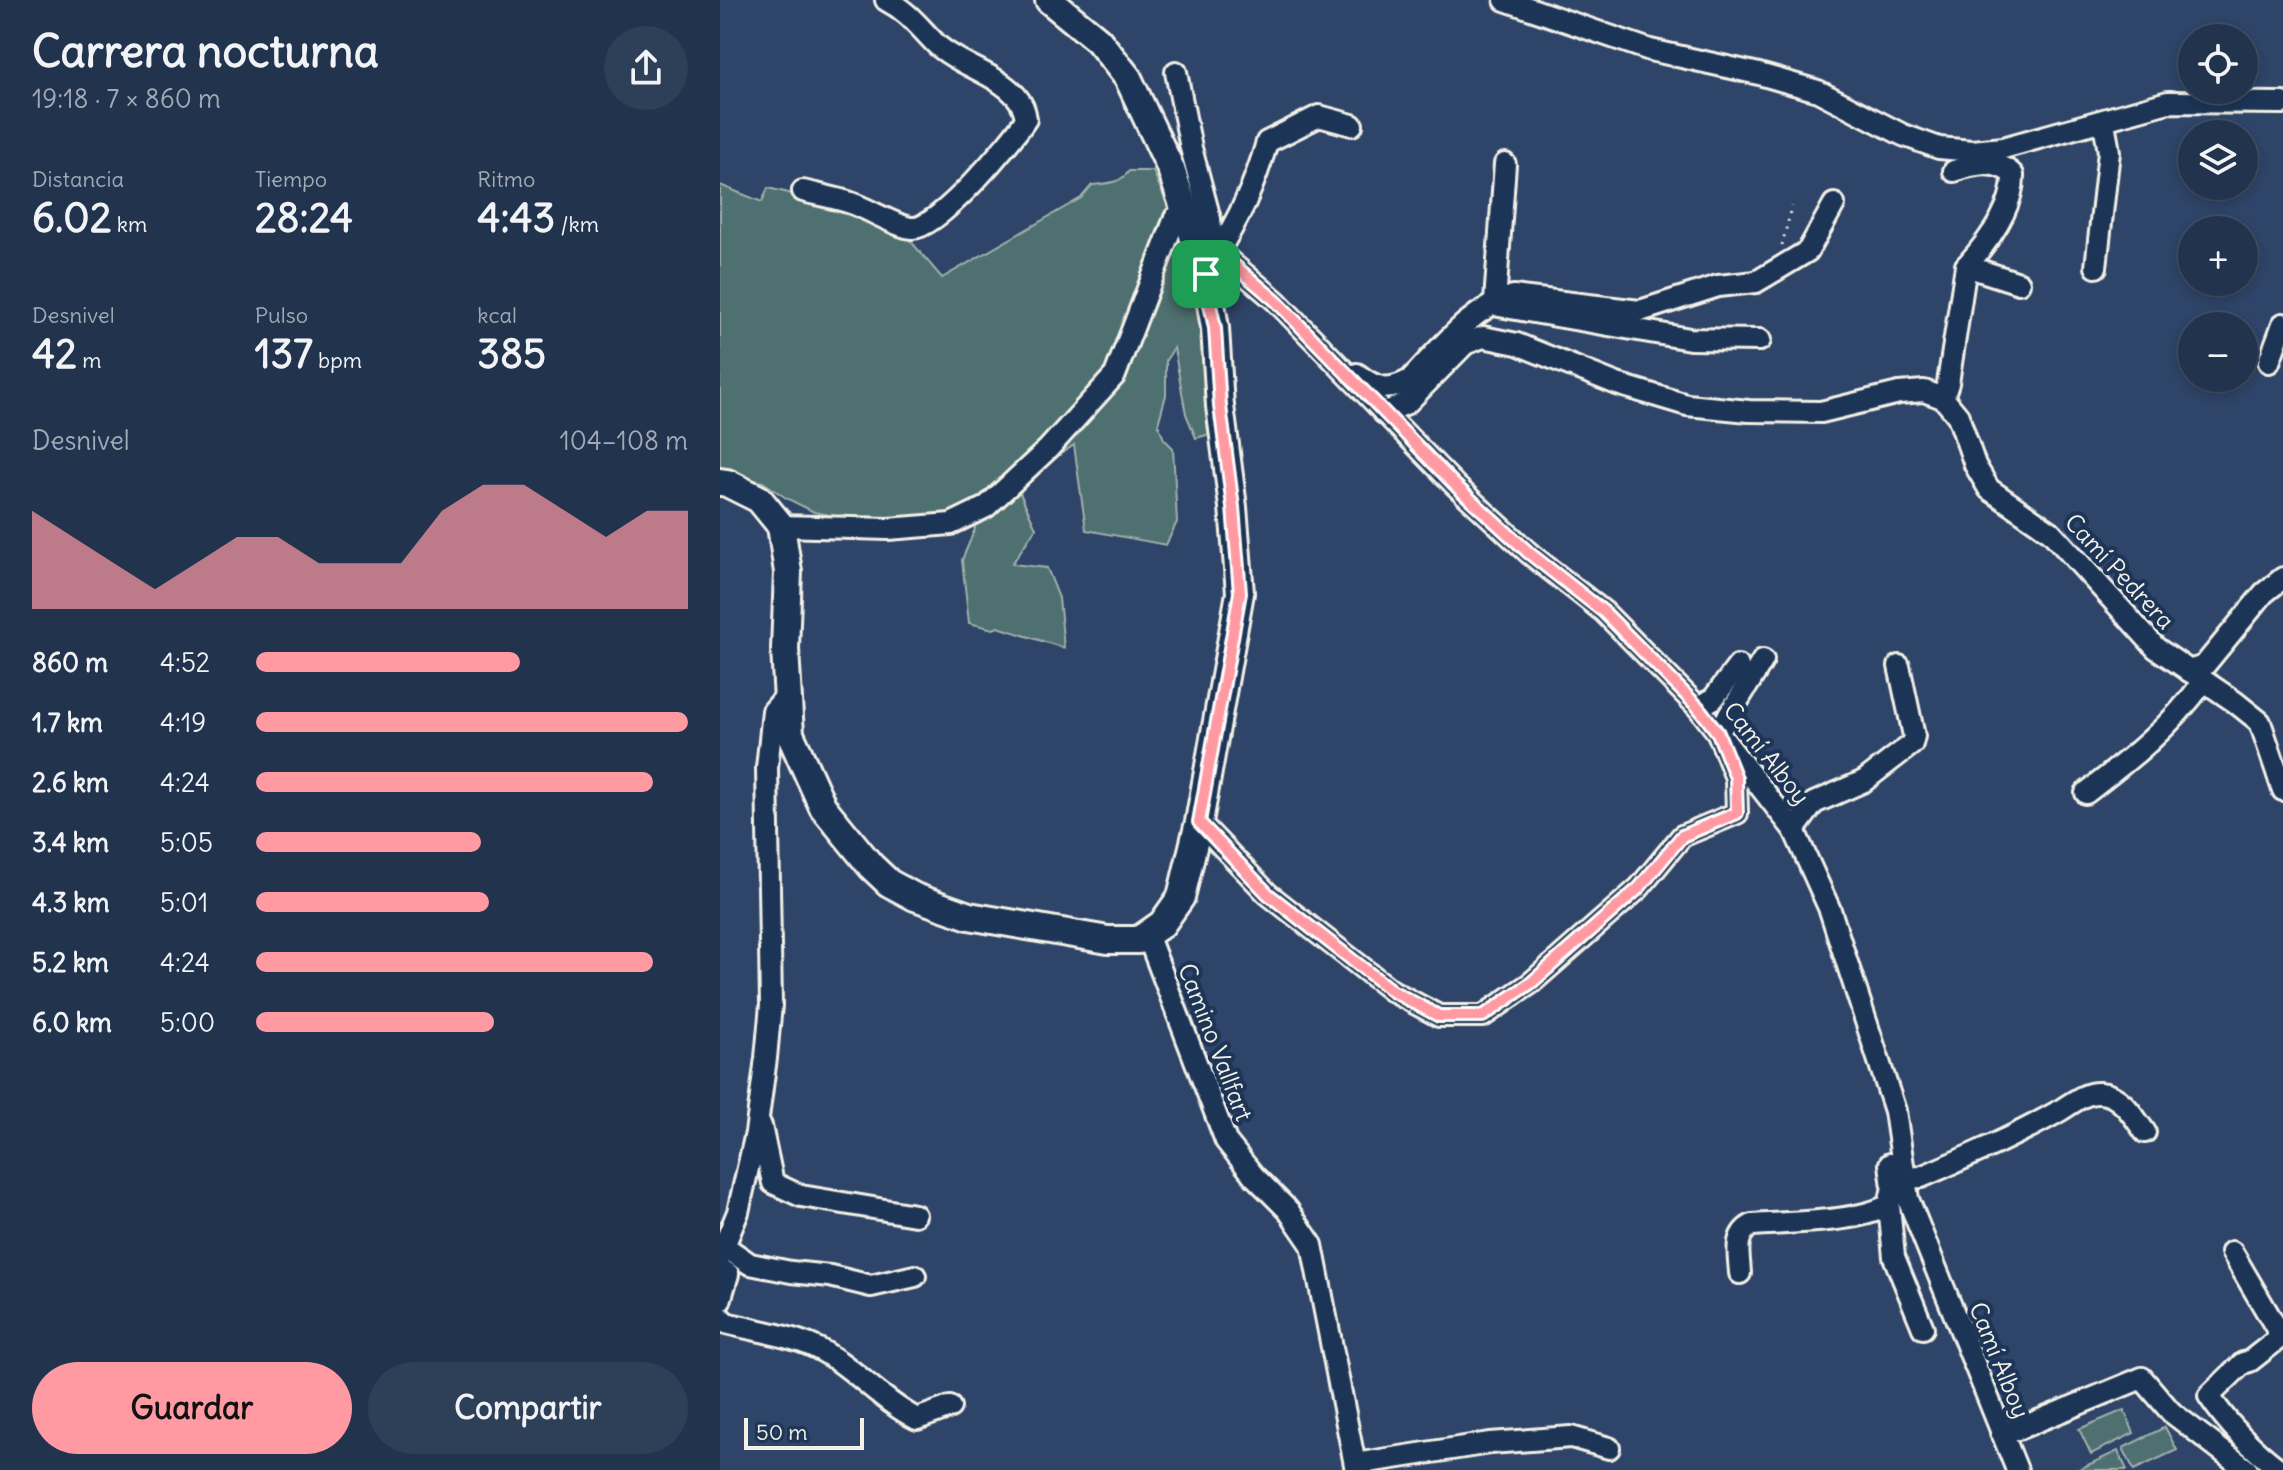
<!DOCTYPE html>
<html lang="es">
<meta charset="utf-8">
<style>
:root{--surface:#22334e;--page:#2e3f58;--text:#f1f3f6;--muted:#a2aab6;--line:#3f4e66;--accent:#ff9aa2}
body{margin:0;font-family:Delius,sans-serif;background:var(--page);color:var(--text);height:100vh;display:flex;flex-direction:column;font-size:30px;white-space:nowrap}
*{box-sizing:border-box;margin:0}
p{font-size:26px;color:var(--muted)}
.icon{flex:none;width:44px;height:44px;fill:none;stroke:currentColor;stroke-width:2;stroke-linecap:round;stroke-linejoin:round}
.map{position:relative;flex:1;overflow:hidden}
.sheet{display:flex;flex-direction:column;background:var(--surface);width:720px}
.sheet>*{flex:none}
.buttons{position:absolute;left:1458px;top:24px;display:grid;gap:16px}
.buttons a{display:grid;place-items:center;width:80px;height:80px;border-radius:50%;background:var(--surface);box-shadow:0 4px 12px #0003,0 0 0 2px var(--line);font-size:40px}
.scale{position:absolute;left:24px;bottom:20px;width:120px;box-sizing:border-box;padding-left:8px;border:4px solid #f4f1e8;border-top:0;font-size:22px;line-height:28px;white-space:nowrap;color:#f4f1e8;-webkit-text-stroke:6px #1d3557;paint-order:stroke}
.pin{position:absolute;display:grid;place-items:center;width:68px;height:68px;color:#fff;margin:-34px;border-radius:16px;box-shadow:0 4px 12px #0006}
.round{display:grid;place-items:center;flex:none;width:84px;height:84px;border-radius:42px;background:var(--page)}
.head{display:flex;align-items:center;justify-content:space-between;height:136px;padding:0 32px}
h1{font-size:44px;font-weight:800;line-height:60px}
.metrics{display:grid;grid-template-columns:repeat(3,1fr);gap:12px;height:136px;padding:8px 32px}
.metrics div{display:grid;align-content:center}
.metrics b{font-size:40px;font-weight:800}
.metrics small{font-size:22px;font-weight:400}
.metrics p{font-size:22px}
.chart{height:224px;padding:16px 32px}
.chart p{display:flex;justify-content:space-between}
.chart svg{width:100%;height:144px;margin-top:8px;fill:var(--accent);opacity:.7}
.cta{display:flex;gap:16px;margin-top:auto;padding:16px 32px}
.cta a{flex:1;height:92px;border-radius:48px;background:var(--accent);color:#111;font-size:32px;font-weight:800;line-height:92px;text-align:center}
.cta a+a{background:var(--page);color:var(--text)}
ul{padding:0 32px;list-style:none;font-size:26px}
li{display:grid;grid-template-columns:128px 96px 1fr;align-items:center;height:60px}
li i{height:20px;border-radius:10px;background:var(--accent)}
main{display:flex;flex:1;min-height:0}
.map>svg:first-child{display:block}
</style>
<main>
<section class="sheet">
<div class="head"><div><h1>Carrera nocturna</h1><p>19:18 · 7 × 860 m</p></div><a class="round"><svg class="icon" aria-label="share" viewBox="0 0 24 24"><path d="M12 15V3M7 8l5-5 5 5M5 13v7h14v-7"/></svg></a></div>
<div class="metrics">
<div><p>Distancia</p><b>6.02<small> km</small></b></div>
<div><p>Tiempo</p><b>28:24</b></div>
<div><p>Ritmo</p><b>4:43<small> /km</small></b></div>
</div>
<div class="metrics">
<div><p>Desnivel</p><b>42<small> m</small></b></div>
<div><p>Pulso</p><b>137<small> bpm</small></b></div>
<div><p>kcal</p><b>385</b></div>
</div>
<div class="chart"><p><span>Desnivel</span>104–108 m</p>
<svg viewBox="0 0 160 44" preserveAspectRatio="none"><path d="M0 44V14L10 22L20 30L30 38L40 30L50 22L60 22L70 30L80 30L90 30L100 14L110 6L120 6L130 14L140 22L150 14L160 14V44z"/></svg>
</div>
<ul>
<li><b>860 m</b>4:52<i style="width:61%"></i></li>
<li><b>1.7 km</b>4:19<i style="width:100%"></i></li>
<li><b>2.6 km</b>4:24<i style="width:92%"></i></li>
<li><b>3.4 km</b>5:05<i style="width:52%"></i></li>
<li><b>4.3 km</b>5:01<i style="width:54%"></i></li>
<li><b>5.2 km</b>4:24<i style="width:92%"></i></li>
<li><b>6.0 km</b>5:00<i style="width:55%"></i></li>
</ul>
<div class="cta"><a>Guardar</a><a>Compartir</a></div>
</section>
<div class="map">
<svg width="1563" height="1470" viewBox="0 0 1563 1470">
<rect width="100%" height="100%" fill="#2e4468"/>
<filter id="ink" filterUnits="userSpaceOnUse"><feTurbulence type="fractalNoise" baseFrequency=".0125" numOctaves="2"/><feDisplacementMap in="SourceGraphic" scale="16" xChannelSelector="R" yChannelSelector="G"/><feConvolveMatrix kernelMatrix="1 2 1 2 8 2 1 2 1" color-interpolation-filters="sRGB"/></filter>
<g filter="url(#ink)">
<g fill="#4f7070" stroke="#a2b0ac" stroke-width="2">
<path d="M 409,171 L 433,171 L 477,274 L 494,433 L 476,438 L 466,414 L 454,348 L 446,360 L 446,395 L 438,424 L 444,439 L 453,448 L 457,522 L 446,545 L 366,530 L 354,445 L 311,475 L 300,493 L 316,528 L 292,564 L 327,568 L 339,598 L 344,648 L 278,627 L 273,629 L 249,623 L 242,560 L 255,529 L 250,509 L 222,517 L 189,521 L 135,520 L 94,512 L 66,498 L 43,482 L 0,472 L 0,185 L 42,202 L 48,188 L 134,209 L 184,233 L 222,278 L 361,198 L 372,185 C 387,183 400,184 409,171 Z"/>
<path d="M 1404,1410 L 1414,1433 L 1371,1454 L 1359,1429 Z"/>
<path d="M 1445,1427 L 1457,1450 L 1414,1470 L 1403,1448 Z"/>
<path d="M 1398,1451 L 1407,1470 L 1357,1470 Z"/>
</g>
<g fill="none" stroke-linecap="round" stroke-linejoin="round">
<g stroke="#f4f1e8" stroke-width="26">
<g id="minor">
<path d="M 785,0 L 930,50 L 1039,74 L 1098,91 L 1183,135 L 1219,148 L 1252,151 L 1283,148 L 1448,102 L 1563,103"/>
<path d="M 456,72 L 471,148 L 490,219 L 494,258"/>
<path d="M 1234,171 C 1254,164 1277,159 1293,175 C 1294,208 1268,242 1246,266"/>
<path d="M 83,191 C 99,195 116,198 131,203 C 147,208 179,228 193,228 C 218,229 292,141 306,119 C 305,110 302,103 296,96 C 275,73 241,66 217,45 C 200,28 188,11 166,0"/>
<path d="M 480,258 L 507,259 L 556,301 L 736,486 L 809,553 L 884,612 L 978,707 L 1074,830 L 1110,910 L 1175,1111 L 1188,1199 L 1297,1470"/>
<path d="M 494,258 C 519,219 534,187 547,142 L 599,116 L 632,125"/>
<path d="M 1376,267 L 1389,152 L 1384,122"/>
<path d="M 775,302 L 785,164"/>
<path d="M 779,306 L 970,339 L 1040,340"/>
<path d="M 1549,362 L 1563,324"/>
<path d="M 637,374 C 656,389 669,392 690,380 C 720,349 751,308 793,296 L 920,311 L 998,286 L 1036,282 L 1088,251 L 1114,204"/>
<path d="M 1223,398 L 1228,383 L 1246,266 L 1299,283"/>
<path d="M 664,413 L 687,403 L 745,344 L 763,337 L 797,344 L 897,384 L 967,405 L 1029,411 L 1101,412 L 1179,393 L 1204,391 L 1223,398 L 1238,416 L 1255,465 L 1269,489 L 1331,532 L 1436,648 L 1515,702 L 1540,722 L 1563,790"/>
<path d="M 61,526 L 168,529 L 231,524 L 266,507 L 328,449 L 395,375 L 455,218 L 465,213"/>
<path d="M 1469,671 L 1484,666 L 1544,593 L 1563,578"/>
<path d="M 978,707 L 993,699 L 1018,666"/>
<path d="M 1366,793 C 1409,760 1451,727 1483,682"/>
<path d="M 479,822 L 548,894 L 672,991 L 719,1016 L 763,1016 L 811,983 L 919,888 L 962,836 L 1017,813 L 1016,778 L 998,733 L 1043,660"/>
<path d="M 1074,830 L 1094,803 L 1144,781 L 1192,744 L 1194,736 L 1179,666"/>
<path d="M 427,934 L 506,1141 L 534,1176 L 568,1210 L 592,1245 L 636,1470"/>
<path d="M 41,1126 L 53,1183 L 81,1196 L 195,1215"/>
<path d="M 1185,1178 L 1201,1177 C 1249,1156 1296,1136 1341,1110 C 1354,1102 1365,1092 1380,1093 C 1401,1094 1414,1117 1425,1132"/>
<path d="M 1169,1205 L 1174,1257 L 1203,1328"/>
<path d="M 0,1251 L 4,1246 L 30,1264 L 71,1272 L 110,1276 L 151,1286 L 195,1276"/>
<path d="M 1512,1252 L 1561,1336"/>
<path d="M 0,1256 L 18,1212 L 36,1133 L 46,1058 L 51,1005 L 47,768 L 53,711 L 67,695"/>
<path d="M 0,1268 L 8,1274 L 0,1301"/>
<path d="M 1020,1273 C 1019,1254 1013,1235 1032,1225 C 1071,1222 1136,1223 1169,1205 L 1173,1187 L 1170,1164"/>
<path d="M 0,1317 L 6,1323 C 33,1330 64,1334 90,1345 C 130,1362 158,1399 197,1419 L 230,1407"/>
<path d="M 1281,1432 L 1298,1429 L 1422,1378 L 1451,1412 L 1527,1470"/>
<path d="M 635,1464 L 770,1443 L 851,1437 L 889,1448"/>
<path d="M 1560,1470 C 1532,1449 1509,1426 1489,1396 L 1523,1363 L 1530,1361 L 1563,1335"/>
</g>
</g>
<g stroke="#f4f1e8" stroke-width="32">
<path id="major" d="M 0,482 L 7,483 L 39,499 L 61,526 L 68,572 L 65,649 L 70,734 L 103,807 L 151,866 L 169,883 L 195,897 L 249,916 L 388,940 L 419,940 L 442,924 L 461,897 L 479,822 L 520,593 L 513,507 L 500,406 L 495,328 L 486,274 L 451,169 L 408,78 L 378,40 L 329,0"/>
</g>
<path stroke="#f4f1e8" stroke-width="3" stroke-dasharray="2 6" stroke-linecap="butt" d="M 1062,245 L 1072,206"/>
<use href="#minor" stroke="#1d3557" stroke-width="20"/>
<use href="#major" stroke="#1d3557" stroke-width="26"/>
</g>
</g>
<g fill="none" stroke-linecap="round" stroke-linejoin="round" filter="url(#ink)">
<g stroke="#fff" stroke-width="16">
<path id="route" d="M 480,258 L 507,259 L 556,301 L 736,486 L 809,553 L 884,612 L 978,707 L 998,733 L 1016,778 L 1017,813 L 962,836 L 919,888 L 811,983 L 763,1016 L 719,1016 L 672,991 L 548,894 L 479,822 L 520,593 L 513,507 L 500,406 L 495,328 Z"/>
</g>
<use href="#route" stroke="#ff9aa2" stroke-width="10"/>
</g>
<g text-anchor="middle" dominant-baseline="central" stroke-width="8" stroke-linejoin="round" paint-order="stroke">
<g font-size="24" fill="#f4f1e8" stroke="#1d3557">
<text transform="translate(1400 571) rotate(47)">Camí Pedrera</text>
<text transform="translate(1047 753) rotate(52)">Camí Alboy</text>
<text transform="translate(496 1042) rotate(69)">Camino Vallfart</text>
<text transform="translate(1280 1360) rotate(68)">Camí Alboy</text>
</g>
</g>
</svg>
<div class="buttons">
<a><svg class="icon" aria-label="locate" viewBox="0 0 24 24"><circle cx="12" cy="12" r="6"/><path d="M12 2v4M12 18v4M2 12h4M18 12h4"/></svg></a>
<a><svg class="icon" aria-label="layers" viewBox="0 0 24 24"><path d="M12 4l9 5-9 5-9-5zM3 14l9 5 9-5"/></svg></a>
<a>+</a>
<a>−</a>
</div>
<div class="scale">50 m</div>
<div class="pin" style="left:486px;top:274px;background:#1e9e55"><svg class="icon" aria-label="arrive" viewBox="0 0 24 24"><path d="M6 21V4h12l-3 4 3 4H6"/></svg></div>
</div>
</main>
